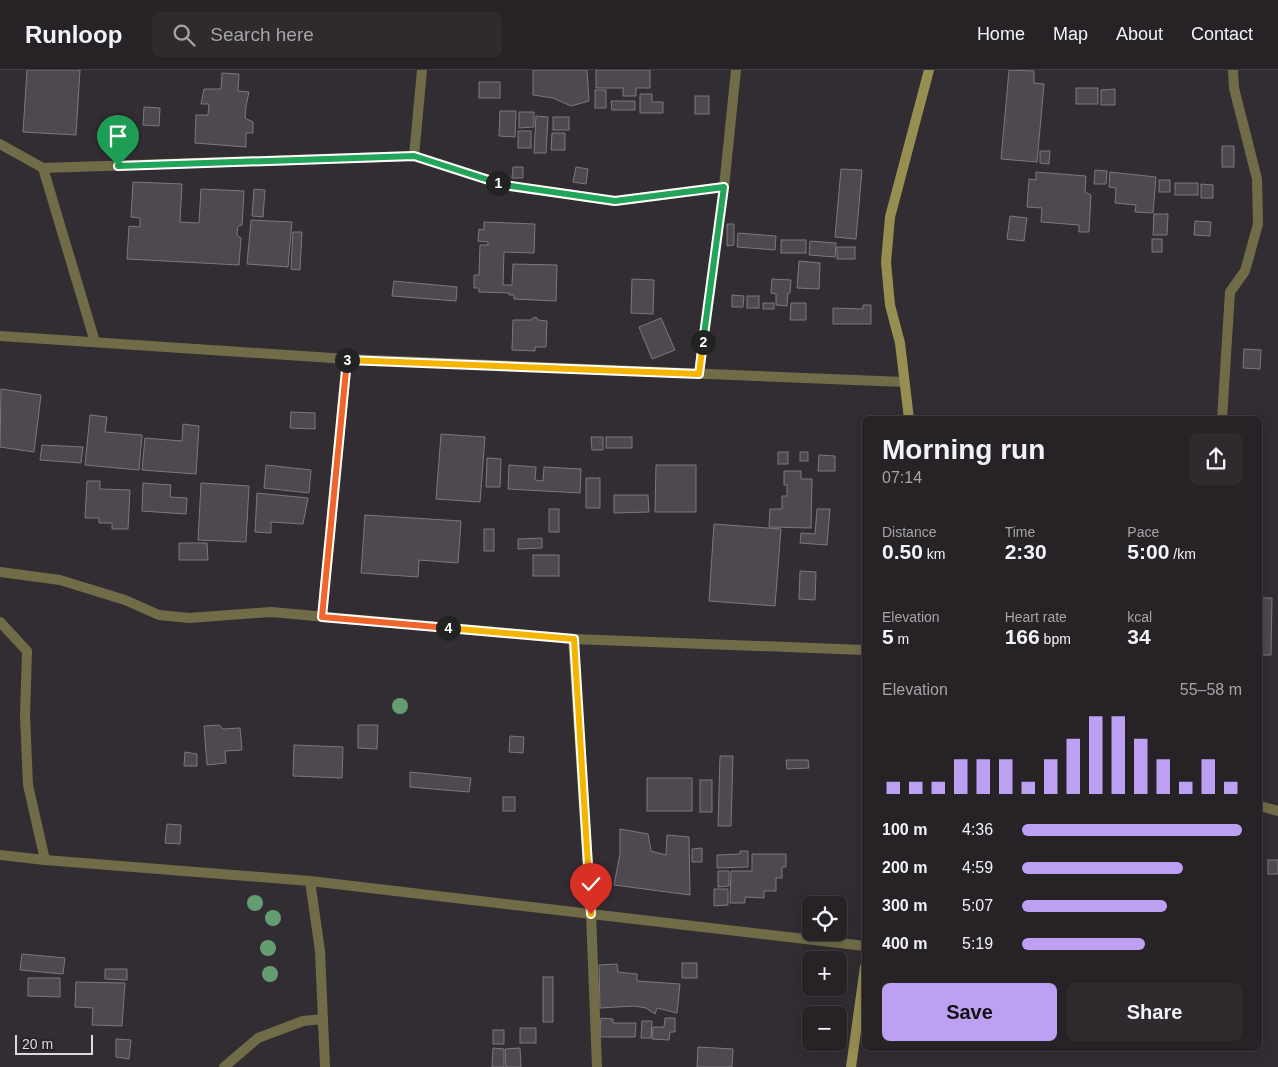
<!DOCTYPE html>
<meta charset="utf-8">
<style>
:root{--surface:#262226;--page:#2e2a2e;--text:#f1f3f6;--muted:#a4a4a7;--line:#423f43;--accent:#bca0f2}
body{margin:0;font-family:Arial,sans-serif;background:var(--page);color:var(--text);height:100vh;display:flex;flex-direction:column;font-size:19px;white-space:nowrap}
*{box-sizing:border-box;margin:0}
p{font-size:16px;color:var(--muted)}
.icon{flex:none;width:28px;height:28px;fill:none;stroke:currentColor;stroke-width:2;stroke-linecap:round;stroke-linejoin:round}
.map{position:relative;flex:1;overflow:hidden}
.sheet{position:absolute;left:862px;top:346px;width:400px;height:635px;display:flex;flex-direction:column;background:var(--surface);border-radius:8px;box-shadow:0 2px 12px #0003,0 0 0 1px var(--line)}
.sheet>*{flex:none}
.buttons{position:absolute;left:802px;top:826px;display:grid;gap:10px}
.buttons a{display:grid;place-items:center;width:45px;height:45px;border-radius:8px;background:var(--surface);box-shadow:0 2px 12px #0003,0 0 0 1px var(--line);font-size:25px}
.scale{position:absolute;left:15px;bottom:12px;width:78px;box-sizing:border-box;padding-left:5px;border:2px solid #dddade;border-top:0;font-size:14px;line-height:18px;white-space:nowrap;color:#dddade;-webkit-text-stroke:4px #282329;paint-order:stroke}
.pin{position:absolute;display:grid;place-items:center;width:42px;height:42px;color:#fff;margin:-51px -21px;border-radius:50% 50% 50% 0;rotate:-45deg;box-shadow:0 0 5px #0007}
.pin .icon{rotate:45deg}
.km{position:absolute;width:25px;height:25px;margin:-12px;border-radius:50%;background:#222;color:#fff;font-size:14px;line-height:25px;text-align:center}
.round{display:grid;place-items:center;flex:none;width:52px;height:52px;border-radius:8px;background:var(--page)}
.headline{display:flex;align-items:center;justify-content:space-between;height:85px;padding:0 20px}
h1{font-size:28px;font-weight:700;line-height:38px}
.figures{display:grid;grid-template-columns:repeat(3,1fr);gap:8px;height:85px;padding:5px 20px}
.figures div{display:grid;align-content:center}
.figures b{font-size:21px;font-weight:700}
.figures small{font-size:14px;font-weight:400}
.figures p{font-size:14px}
.chart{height:140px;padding:10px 20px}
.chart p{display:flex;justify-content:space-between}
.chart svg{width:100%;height:90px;margin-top:5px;stroke:var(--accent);stroke-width:6}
.primary-button{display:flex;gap:10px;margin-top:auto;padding:10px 20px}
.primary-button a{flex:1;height:58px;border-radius:8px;background:var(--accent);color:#111;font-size:20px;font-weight:700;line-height:58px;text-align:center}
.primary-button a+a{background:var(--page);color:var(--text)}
ul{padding:0 20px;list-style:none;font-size:16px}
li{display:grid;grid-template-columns:80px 60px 1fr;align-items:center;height:38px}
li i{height:12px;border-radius:6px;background:var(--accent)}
header{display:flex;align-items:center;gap:30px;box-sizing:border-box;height:70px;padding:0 25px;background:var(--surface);border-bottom:1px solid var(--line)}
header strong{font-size:24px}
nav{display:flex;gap:28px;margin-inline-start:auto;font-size:18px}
.search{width:350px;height:45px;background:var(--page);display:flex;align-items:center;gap:12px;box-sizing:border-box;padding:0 18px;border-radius:8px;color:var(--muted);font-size:19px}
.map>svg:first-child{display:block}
</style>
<header>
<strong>Runloop</strong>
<div class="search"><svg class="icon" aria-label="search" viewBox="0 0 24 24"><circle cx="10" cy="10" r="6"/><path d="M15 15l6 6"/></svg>Search here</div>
<nav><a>Home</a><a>Map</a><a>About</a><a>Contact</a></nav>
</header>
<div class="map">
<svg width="1278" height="997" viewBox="0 0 1278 997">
<rect width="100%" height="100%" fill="#322d33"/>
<g fill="#4e484f" stroke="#7d777e">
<path d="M 27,0 L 80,0 L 76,65 L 23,62 Z"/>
<path d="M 533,0 L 587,0 L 589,31 L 571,36 L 553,28 L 533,25 Z"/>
<path d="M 596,0 L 650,0 L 650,18 L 636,18 L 636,26 L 623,26 L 623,18 L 596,18 Z"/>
<path d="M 1009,0 L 1034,1 L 1034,13 L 1044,14 L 1037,92 L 1001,89 Z"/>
<path d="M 222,3 L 239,4 L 238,21 L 249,22 L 246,36 L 245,48 L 253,52 L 253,63 L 246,63 L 246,77 L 195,73 L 196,45 L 208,45 L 209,34 L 201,34 L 204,19 L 221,19 Z"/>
<rect x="479" y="12" width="21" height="16"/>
<rect x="1076" y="18" width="22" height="16"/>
<path d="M 1115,19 L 1115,35 L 1101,35 L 1101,20 Z"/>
<rect x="595" y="20" width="11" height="18"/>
<path d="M 640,24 L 652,24 L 652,32 L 663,32 L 663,43 L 640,43 Z"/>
<rect x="695" y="26" width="14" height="18"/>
<path d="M 611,31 L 635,31 L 635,40 L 612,40 Z"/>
<path d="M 144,37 L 160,38 L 159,56 L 143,55 Z"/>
<path d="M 500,41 L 516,41 L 515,67 L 499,66 Z"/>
<path d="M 519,42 L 534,42 L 534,57 L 519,58 Z"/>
<path d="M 536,46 L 548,47 L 546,83 L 534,83 Z"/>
<rect x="553" y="47" width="16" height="13"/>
<rect x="518" y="61" width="13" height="17"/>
<path d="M 552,63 L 565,63 L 565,80 L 551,80 Z"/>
<rect x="1222" y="76" width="12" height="21"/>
<path d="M 1040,81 L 1050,81 L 1049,94 L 1040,93 Z"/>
<path d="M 513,97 L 523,97 L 523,108 L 512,108 Z"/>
<path d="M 576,97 L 588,99 L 586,114 L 573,112 Z"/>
<path d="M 841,99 L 862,100 L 856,169 L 835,167 Z"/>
<path d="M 1095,100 L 1107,101 L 1106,114 L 1094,114 Z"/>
<path d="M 1036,102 L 1086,106 L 1085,122 L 1091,125 L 1089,162 L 1079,162 L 1079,155 L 1041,152 L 1042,138 L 1027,137 L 1029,109 L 1036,110 Z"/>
<path d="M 1110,102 L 1156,107 L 1153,143 L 1135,142 L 1136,135 L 1115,133 L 1116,118 L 1109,117 Z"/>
<rect x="1159" y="110" width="11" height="12"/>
<path d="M 133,112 L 182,114 L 180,152 L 199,153 L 201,119 L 244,121 L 242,155 L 238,156 L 237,165 L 241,168 L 239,195 L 127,189 L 129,156 L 140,157 L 140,148 L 131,147 Z"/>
<rect x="1175" y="113" width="23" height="12"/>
<path d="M 1201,114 L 1213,115 L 1213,128 L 1201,128 Z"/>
<path d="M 254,119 L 265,120 L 263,147 L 252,146 Z"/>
<path d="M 1154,144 L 1168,144 L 1167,165 L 1153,165 Z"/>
<path d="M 1010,146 L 1027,148 L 1024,171 L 1007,169 Z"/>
<path d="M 251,150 L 292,152 L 288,197 L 247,194 Z"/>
<path d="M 1195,151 L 1211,152 L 1210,166 L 1194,165 Z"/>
<path d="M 484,152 L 535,154 L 534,183 L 504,182 L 503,215 L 512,215 L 513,194 L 557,195 L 556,231 L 514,229 L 514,225 L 509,225 L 509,223 L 479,222 L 479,218 L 474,218 L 474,205 L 479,205 L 480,175 L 488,175 L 488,172 L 478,171 L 479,159 L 484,160 Z"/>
<path d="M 727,154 L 734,154 L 734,175 L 727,176 Z"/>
<path d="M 293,162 L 302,162 L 300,200 L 291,199 Z"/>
<path d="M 738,163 L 776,166 L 775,180 L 737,177 Z"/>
<rect x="1152" y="169" width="10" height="13"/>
<rect x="781" y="170" width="25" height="13"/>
<path d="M 810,171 L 836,173 L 835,187 L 809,185 Z"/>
<rect x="837" y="177" width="18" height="12"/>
<path d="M 799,191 L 820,193 L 819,219 L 797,218 Z"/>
<path d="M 632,209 L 654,210 L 653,244 L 631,243 Z"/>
<path d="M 772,209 L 791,210 L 790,223 L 788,223 L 787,236 L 776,235 L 776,224 L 771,223 Z"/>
<path d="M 394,211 L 457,217 L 456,231 L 392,226 Z"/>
<path d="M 732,225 L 744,226 L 743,237 L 732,237 Z"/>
<rect x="747" y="226" width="12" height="12"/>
<rect x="763" y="233" width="11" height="6"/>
<path d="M 791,233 L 806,233 L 806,250 L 790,250 Z"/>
<path d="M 863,235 L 871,235 L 871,254 L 833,254 L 833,238 L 863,239 Z"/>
<path d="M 536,247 L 538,250 L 547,251 L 546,277 L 535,277 L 535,281 L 512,280 L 513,250 L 531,250 L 533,248 Z"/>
<path d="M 661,248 L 675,280 L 652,289 L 639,257 Z"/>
<path d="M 1244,279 L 1261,280 L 1260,299 L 1243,298 Z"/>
<path d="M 1,319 L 41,325 L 34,382 L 0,377 Z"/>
<path d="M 291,342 L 315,343 L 315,359 L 290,358 Z"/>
<path d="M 90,345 L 107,347 L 105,362 L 142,365 L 139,400 L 85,395 Z"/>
<path d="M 183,354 L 199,356 L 196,404 L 142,400 L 145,368 L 182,371 Z"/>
<path d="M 441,364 L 485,367 L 480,432 L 436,429 Z"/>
<path d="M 591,367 L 603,367 L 603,380 L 592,380 Z"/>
<rect x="606" y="367" width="26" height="11"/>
<path d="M 42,375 L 83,377 L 81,393 L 40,390 Z"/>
<rect x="778" y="382" width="10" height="12"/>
<rect x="800" y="382" width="8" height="9"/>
<path d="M 819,385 L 835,386 L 835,401 L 818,401 Z"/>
<path d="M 487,388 L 501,389 L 500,417 L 486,417 Z"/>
<path d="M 266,395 L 311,400 L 309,423 L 264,418 Z"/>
<path d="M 509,395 L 536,397 L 535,410 L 543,411 L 544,397 L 581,399 L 580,423 L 508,419 Z"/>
<path d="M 656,395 L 696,395 L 696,442 L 655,442 Z"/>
<path d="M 784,401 L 801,401 L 801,409 L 812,409 L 811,458 L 769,457 L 770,439 L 782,439 L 782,426 L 787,426 L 787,415 L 784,415 Z"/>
<rect x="586" y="408" width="14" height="30"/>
<path d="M 87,411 L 100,411 L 100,419 L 130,420 L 128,459 L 112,459 L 112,453 L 99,453 L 99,448 L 85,448 Z"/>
<path d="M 143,413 L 171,415 L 170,427 L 187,428 L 186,444 L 142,441 Z"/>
<path d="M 201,413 L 249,416 L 246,472 L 198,470 Z"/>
<path d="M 257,423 L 308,428 L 303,454 L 271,452 L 271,463 L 255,462 Z"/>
<path d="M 614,425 L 648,425 L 649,442 L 614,443 Z"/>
<rect x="549" y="439" width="10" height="23"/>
<path d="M 817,439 L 830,439 L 827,475 L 800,473 L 801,463 L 815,464 Z"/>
<path d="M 365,445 L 461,451 L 458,493 L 419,490 L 418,507 L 361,503 Z"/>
<path d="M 714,454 L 781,459 L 775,536 L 709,531 Z"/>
<rect x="484" y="459" width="10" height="22"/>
<path d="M 542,468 L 542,478 L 518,479 L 518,469 Z"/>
<path d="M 179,473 L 207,473 L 208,490 L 179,490 Z"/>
<rect x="533" y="485" width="26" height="21"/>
<path d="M 800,501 L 816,502 L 815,530 L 799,529 Z"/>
<path d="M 1260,528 L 1272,528 L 1271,585 L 1260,585 Z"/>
<path d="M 219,655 L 223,659 L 240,658 L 242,680 L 225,681 L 226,693 L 207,695 L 204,656 Z"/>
<path d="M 358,655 L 378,655 L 377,679 L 358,678 Z"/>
<path d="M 510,666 L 524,667 L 523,683 L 509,682 Z"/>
<path d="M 294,675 L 343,677 L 342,708 L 293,706 Z"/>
<path d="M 185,682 L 197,684 L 197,696 L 184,696 Z"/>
<path d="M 720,686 L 733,686 L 731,756 L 718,756 Z"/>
<path d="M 786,690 L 808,690 L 809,698 L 787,699 Z"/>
<path d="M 410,702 L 471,708 L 469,722 L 410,717 Z"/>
<rect x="647" y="708" width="45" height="33"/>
<rect x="700" y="710" width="12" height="32"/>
<rect x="503" y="727" width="12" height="14"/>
<path d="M 167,754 L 181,755 L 180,774 L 165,773 Z"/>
<path d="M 620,759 L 648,764 L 651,781 L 666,785 L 667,765 L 689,767 L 690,825 L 614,815 L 620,784 Z"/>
<path d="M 702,778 L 702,792 L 692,792 L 692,779 Z"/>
<path d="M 740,781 L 748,781 L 748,797 L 717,798 L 717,785 L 740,784 Z"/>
<path d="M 752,784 L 786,784 L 786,797 L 782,797 L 782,808 L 776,808 L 776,821 L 764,821 L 764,828 L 745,827 L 745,833 L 730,833 L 731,801 L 752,801 Z"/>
<rect x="1268" y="790" width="10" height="14"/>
<path d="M 718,801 L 729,801 L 729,816 L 718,817 Z"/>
<path d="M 714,819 L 728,819 L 728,835 L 714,836 Z"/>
<path d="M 22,884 L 65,888 L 63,904 L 20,900 Z"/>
<rect x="682" y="893" width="15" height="15"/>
<path d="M 617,894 L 618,902 L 637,904 L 637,911 L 680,914 L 677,943 L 657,938 L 655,944 L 646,938 L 634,936 L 600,938 L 599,895 Z"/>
<path d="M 105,899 L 127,899 L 127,910 L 105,909 Z"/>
<rect x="543" y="907" width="10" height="45"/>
<path d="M 28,908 L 60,908 L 60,927 L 28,926 Z"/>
<path d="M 76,912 L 125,913 L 122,956 L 92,955 L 93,938 L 75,937 Z"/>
<path d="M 601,948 L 613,949 L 613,953 L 636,953 L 635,967 L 600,967 Z"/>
<path d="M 665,948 L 675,948 L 675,962 L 670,962 L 669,970 L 652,969 L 653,957 L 664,957 Z"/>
<path d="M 642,951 L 652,951 L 651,968 L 641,968 Z"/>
<rect x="520" y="958" width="16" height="15"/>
<rect x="493" y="960" width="11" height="14"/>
<path d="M 116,969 L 131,970 L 129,989 L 116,987 Z"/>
<path d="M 698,977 L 733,979 L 732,997 L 697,997 Z"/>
<path d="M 493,978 L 504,979 L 504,997 L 492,997 Z"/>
<path d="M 520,978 L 521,997 L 506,997 L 505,979 Z"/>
</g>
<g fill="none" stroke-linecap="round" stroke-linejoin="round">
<g stroke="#716c48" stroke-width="10">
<path d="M 0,74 L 43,98 L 414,86 L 504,115 L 615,131 L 724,117"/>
<path d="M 414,86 L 422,0"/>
<path d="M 43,98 L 95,272"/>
<path d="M 0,266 L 347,289 L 904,312"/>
<path d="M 699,304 L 724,117 L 736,0"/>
<path d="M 1222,349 L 1230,222 L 1245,201 L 1258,154 L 1257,109 L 1234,18 L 1233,0"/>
<path d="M 0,502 L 60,510 L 125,530 L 159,545 L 189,548 L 271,542 L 573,569 L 865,580"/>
<path d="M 322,547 L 347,289"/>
<path d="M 0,552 L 27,581 L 25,646 L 28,715 L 45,790"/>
<path d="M 573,569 L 591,844 L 597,997"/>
<path d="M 1260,736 L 1278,741"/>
<path d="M 0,785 L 45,790 L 310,811 L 865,876"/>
<path d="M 310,811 L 320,881 L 325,997"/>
<path d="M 224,997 L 258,968 L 303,951 L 323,949 L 323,956"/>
</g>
<g stroke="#978f52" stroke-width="10">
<path d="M 909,349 L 900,273 L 890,235 L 886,192 L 890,147 L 929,0"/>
<path d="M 851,997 L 865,897"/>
</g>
</g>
<g fill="#659d72">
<circle cx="400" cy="636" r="8"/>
<circle cx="255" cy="833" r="8"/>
<circle cx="273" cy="848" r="8"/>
<circle cx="268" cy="878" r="8"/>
<circle cx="270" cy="904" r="8"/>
</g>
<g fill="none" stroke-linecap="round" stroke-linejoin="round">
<g stroke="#fff" stroke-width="10">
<path id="split-1" d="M 118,96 L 414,86 L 498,113"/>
</g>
<g stroke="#fff" stroke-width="10">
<path id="split-2" d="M 498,113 L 504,115 L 615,131 L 724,117 L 703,272"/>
</g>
<g stroke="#fff" stroke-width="10">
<path id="split-3" d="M 347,290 L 699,304 L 703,272"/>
</g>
<g stroke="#fff" stroke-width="10">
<path id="split-4" d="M 347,290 L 322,547 L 448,558"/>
</g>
<g stroke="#fff" stroke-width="10">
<path id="split-5" d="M 448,558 L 574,569 L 591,844"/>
</g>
<use href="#split-1" stroke="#22a559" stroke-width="6"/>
<use href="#split-2" stroke="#22a559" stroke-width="6"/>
<use href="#split-3" stroke="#f5b400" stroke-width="6"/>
<use href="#split-4" stroke="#f0652b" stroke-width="6"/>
<use href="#split-5" stroke="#f5b400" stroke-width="6"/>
</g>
</svg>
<div class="buttons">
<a><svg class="icon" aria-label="locate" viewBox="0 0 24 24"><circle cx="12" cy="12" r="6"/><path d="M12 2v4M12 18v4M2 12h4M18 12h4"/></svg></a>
<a>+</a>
<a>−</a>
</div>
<div class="scale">20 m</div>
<div class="pin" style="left:118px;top:96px;background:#1e9e55"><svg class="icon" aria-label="arrive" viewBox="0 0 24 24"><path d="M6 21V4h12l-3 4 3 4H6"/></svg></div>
<div class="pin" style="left:591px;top:844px;background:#d93025"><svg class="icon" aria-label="check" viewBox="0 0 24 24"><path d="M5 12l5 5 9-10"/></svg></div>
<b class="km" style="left:498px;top:113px">1</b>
<b class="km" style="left:703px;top:272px">2</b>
<b class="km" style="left:347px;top:290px">3</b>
<b class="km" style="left:448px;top:558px">4</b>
<section class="sheet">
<div class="headline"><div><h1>Morning run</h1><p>07:14</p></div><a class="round"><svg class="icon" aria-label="share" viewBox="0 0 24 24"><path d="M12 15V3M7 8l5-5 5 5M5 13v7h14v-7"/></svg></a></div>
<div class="figures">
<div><p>Distance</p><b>0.50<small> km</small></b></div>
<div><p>Time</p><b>2:30</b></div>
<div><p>Pace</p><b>5:00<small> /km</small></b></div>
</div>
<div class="figures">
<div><p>Elevation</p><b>5<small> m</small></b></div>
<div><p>Heart rate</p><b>166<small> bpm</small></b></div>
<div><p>kcal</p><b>34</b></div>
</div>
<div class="chart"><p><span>Elevation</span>55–58 m</p>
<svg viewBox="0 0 160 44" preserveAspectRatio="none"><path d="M5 44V38M15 44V38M25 44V38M35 44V27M45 44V27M55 44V27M65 44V38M75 44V27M85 44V17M95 44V6M105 44V6M115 44V17M125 44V27M135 44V38M145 44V27M155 44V38"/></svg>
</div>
<ul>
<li><b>100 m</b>4:36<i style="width:100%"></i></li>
<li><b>200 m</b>4:59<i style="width:73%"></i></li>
<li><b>300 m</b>5:07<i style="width:66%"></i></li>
<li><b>400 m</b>5:19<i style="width:56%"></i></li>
</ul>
<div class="primary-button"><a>Save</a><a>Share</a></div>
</section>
</div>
